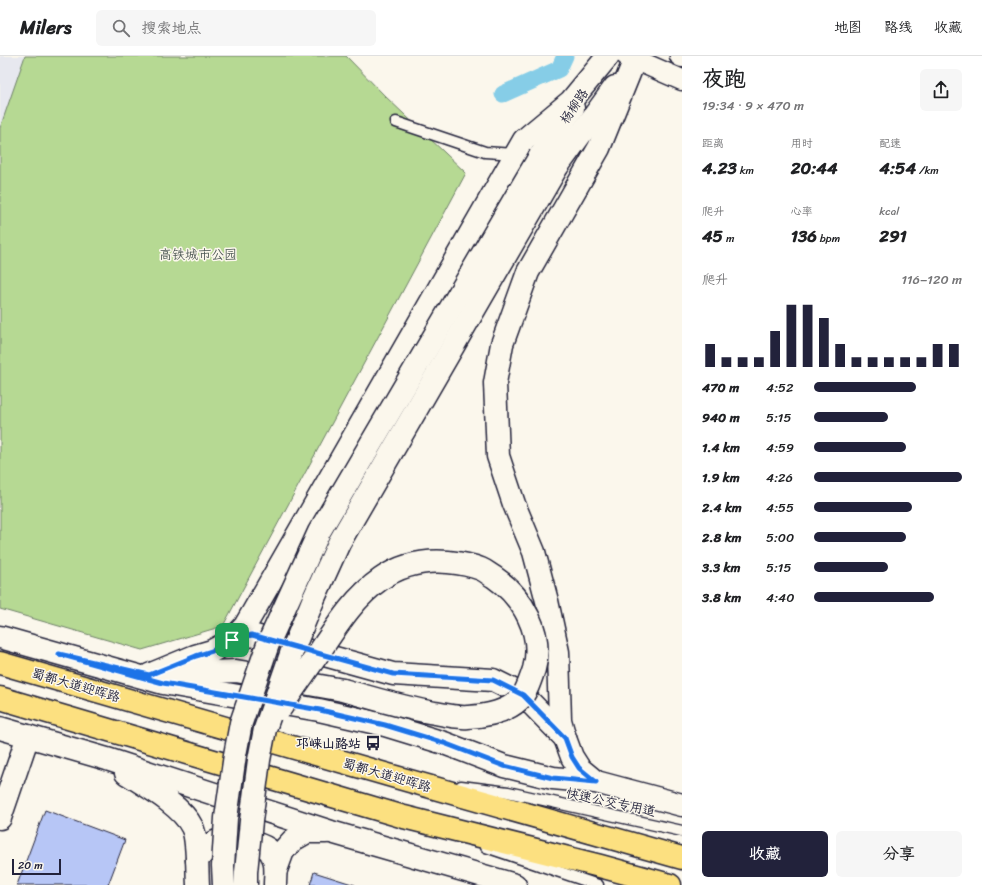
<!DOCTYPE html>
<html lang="zh">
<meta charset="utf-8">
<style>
:root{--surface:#fff;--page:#f6f6f6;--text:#202124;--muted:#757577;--line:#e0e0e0;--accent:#22223b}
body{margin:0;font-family:Sriracha,"LXGW WenKai TC",sans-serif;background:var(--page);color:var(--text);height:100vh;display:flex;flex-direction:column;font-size:15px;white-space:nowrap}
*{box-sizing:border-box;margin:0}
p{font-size:13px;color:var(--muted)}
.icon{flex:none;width:22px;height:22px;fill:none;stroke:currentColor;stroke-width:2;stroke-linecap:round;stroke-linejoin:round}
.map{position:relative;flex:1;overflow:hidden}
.panel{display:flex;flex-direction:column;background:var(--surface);width:300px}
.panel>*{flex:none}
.scale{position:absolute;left:12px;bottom:10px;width:49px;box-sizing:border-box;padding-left:4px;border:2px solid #22223b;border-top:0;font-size:11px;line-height:14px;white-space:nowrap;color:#22223b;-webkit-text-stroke:3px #fbf7ec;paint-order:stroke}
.pin{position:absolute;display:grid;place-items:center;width:34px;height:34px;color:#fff;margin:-17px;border-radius:8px;box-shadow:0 2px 6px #0006}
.round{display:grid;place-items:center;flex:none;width:42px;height:42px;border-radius:6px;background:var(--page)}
.overview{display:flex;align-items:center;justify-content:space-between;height:68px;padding:0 20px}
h1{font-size:22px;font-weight:800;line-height:30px}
.metrics{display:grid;grid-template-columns:repeat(3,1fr);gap:6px;height:68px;padding:4px 20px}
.metrics div{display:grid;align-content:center}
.metrics b{font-size:17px;font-weight:800}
.metrics small{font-size:11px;font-weight:400}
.metrics p{font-size:11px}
.chart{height:112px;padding:8px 20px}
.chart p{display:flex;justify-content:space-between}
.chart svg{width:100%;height:72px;margin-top:4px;stroke:var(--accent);stroke-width:6}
.action{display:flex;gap:8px;margin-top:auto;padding:8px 20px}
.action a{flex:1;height:46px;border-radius:6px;background:var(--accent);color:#fff;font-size:16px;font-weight:800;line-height:46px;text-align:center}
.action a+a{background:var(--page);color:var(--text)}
ul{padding:0 20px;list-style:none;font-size:13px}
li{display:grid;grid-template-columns:64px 48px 1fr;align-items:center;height:30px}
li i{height:10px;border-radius:5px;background:var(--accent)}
header{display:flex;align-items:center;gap:24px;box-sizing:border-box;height:56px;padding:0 20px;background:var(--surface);border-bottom:1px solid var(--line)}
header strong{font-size:19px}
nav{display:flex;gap:22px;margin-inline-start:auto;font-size:14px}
.search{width:280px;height:36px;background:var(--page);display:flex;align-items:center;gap:10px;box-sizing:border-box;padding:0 14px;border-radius:6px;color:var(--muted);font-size:15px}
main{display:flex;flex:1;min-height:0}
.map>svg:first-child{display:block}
</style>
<header>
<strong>Milers</strong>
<div class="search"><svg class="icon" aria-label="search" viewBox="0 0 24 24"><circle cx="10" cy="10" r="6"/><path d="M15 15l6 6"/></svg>搜索地点</div>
<nav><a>地图</a><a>路线</a><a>收藏</a></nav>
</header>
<main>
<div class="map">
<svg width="682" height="829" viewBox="0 0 682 829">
<rect width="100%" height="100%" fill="#fbf7ec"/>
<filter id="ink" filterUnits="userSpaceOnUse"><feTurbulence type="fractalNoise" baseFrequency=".025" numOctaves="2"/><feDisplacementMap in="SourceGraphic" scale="8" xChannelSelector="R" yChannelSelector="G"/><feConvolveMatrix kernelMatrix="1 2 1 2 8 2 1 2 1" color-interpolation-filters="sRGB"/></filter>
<g filter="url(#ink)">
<path fill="#e7e8ef" d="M 0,0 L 25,0 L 0,72 Z"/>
<path fill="#b6d993" stroke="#6c7e67" d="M 25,0 L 346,0 L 385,40 L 466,117 L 223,570 L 142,594 L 0,553 L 0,72 Z"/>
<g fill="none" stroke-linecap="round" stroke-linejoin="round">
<path stroke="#86cde7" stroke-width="17" d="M 503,38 L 559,13 L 565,0"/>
</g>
<g fill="#b7c6f6" stroke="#22223b">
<path d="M 45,754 L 125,784 L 108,829 L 17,829 Z"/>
<path d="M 314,816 L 355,829 L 310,829 Z"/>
</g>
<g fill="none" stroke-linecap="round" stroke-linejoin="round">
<g stroke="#22223b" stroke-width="13">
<g id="lane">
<path d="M 396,66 L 485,96 L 516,98"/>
<path d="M 461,730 L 508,736 L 682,775"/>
<path d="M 486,791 L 598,829"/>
</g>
</g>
<g stroke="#22223b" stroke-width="23">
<g id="street">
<path d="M 627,0 L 682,24"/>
<path d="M 680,0 L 682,1"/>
</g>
</g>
<g stroke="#22223b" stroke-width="25">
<g id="secondary">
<path d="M 540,100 L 573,52"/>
<path d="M 557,111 L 615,31"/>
<path d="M 0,581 L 163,627 L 319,654 L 385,669 L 444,687 L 504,710 L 553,722 L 596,726 L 682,749"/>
<path d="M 232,584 L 252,579 L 393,618 L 493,624 L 523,639 L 565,682"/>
<path d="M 166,618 L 236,615 L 343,634"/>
<path d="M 149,619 L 195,600 L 212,595 L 232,584 L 245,570 L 524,84 L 571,45 L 608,0"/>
<path d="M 0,672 L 107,703 L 331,776 L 515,829"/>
<path d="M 126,717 C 146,730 182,750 192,771 C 198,782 197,815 198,829"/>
<path d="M 596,726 L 579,712 L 572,701 L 565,682 L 560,664 L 558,596 L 547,545 L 534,496 L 514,448 L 498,400 L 495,327 L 502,288 L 528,216 L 599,92 L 635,3"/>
<path d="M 0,762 L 28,680"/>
<path d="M 197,804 C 203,797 208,789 217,785 C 228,781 259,786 268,793 C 270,794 272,799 273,801 C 277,809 275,820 275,829"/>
<path d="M 276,814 L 283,795 L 293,784 L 307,776 L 326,776"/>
</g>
</g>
<g stroke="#22223b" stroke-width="25">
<g id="highway">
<path d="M 0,607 L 392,720 L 682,802"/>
<path d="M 0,642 L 404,761 L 600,810 L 670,829"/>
</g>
</g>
<use href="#lane" stroke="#fbf7ec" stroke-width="10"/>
<use href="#street" stroke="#fbf7ec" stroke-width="20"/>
<use href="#secondary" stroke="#fbf7ec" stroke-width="22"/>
<use href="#highway" stroke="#fce080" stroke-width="22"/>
<g stroke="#22223b" stroke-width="25" stroke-linecap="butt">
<g id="secondary-bridge">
<path d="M 280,653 C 293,633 307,614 320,595 C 338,568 355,541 381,523 C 401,509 425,504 448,506 C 459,507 471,509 481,513 C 486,515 490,519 494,521 C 523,541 544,578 534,613 C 531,622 526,638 519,644 C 506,656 486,660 468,661 C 457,662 445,659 435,657 C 404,652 373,642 343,634"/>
<path d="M 224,829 L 223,810 L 226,762 L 235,699 L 241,667 L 268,588 L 319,476 L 540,100"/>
<path d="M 246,829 L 246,816 L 251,765 L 259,704 L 265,673 L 291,598 L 314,542 L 339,487 L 557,111"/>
</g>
</g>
<use href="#secondary-bridge" stroke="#fbf7ec" stroke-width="22"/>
</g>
</g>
<g fill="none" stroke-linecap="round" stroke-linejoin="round" filter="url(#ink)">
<g stroke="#fff" stroke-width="8">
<path id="route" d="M 252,579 L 393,618 L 493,624 L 523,639 L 565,682 L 572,701 L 579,712 L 596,726 L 553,722 L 504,710 L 444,687 L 385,669 L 320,654 L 163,627 L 59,598 L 149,619 L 196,600 L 212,595 L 232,584 Z"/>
</g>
<use href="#route" stroke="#1a73e8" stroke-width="5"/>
</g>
<defs>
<g id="bus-bare" transform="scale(1.2)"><path d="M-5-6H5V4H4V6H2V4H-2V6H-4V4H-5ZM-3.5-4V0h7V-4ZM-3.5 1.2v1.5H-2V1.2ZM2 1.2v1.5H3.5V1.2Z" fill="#22223b" stroke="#fbf7ec" stroke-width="2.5" paint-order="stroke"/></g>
</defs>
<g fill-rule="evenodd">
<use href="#bus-bare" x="373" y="687"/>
</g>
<g text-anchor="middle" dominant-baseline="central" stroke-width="3" stroke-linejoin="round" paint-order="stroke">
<g font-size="13" fill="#22223b" stroke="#fbf7ec">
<text transform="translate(574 50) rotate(-56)">杨柳路</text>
<text transform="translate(76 629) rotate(16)">蜀都大道迎晖路</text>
<text transform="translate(387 719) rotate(16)">蜀都大道迎晖路</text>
<text transform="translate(611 746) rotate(12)">快速公交专用道</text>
</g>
<g font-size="13" fill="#4e5955" stroke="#fbf7ec">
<text x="198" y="198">高铁城市公园</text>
</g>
<g font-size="13" font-weight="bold" fill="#22223b" stroke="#fbf7ec" text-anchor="end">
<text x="361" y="687">邛崃山路站</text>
</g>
</g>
</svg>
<div class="scale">20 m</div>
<div class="pin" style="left:232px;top:584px;background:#1e9e55"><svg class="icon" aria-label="arrive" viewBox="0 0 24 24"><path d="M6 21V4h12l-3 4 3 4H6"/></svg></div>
</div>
<section class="panel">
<div class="overview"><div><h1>夜跑</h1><p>19:34 · 9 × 470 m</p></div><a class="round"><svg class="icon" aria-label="share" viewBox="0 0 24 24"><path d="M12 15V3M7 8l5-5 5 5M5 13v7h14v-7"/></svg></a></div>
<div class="metrics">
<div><p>距离</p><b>4.23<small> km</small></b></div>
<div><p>用时</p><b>20:44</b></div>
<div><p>配速</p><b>4:54<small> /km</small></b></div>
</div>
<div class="metrics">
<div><p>爬升</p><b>45<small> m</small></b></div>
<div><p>心率</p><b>136<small> bpm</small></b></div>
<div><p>kcal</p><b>291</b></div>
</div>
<div class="chart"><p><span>爬升</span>116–120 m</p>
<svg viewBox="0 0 160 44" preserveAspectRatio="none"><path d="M5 44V30M15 44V38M25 44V38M35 44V38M45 44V22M55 44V6M65 44V6M75 44V14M85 44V30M95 44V38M105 44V38M115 44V38M125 44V38M135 44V38M145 44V30M155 44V30"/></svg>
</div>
<ul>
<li><b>470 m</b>4:52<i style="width:69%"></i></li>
<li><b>940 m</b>5:15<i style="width:50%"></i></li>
<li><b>1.4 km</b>4:59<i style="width:62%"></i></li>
<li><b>1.9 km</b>4:26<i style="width:100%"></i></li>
<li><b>2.4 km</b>4:55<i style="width:66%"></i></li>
<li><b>2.8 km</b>5:00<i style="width:62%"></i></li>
<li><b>3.3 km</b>5:15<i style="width:50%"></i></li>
<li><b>3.8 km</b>4:40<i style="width:81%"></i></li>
</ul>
<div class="action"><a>收藏</a><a>分享</a></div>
</section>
</main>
